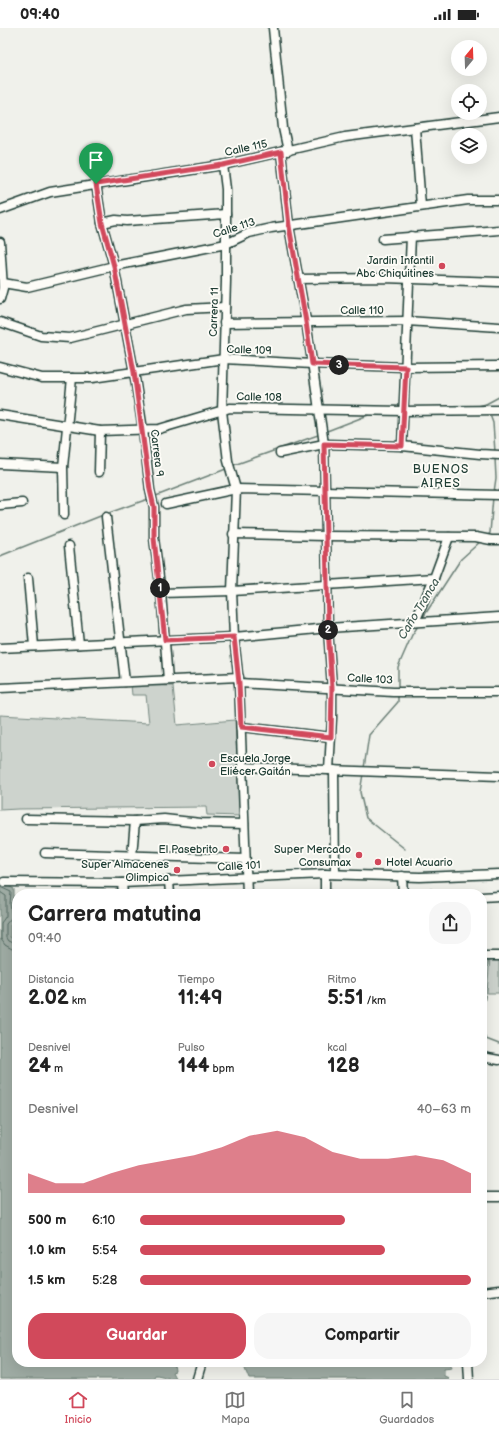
<!DOCTYPE html>
<html lang="es">
<meta charset="utf-8">
<style>
:root{--surface:#fff;--page:#f6f6f6;--text:#222;--muted:#767676;--line:#e0e0e0;--accent:#d1495b}
body{margin:0;font-family:"Balsamiq Sans",sans-serif;background:var(--page);color:var(--text);height:100vh;display:flex;flex-direction:column;font-size:15px;white-space:nowrap}
*{box-sizing:border-box;margin:0}
p{font-size:13px;color:var(--muted)}
.icon{flex:none;width:22px;height:22px;fill:none;stroke:currentColor;stroke-width:2;stroke-linecap:round;stroke-linejoin:round}
.map{position:relative;flex:1;overflow:hidden}
.side{position:absolute;left:12px;top:861px;width:475px;height:478px;display:flex;flex-direction:column;background:var(--surface);border-radius:16px;box-shadow:0 4px 16px #0002}
.side>*{flex:none}
.needle{width:26px;rotate:19deg}
.tools{position:absolute;left:451px;top:12px;display:grid;gap:8px}
.tools a{display:grid;place-items:center;width:36px;height:36px;border-radius:50%;background:var(--surface);box-shadow:0 4px 16px #0002;font-size:20px}
.pin{position:absolute;display:grid;place-items:center;width:34px;height:34px;color:#fff;margin:-41px -17px;border-radius:50% 50% 50% 0;rotate:-45deg;box-shadow:0 0 4px #0007}
.pin .icon{rotate:45deg}
.km{position:absolute;width:20px;height:20px;margin:-10px;border-radius:50%;background:#222;color:#fff;font-size:11px;line-height:20px;text-align:center}
.round{display:grid;place-items:center;flex:none;width:42px;height:42px;border-radius:16px;background:var(--page)}
.head{display:flex;align-items:center;justify-content:space-between;height:68px;padding:0 16px}
h1{font-size:22px;font-weight:700;line-height:30px}
.figures{display:grid;grid-template-columns:repeat(3,1fr);gap:6px;height:68px;padding:4px 16px}
.figures div{display:grid;align-content:center}
.figures b{font-size:20px;font-weight:700}
.figures small{font-size:11px;font-weight:400}
.figures p{font-size:11px}
.chart{height:112px;padding:8px 16px}
.chart p{display:flex;justify-content:space-between}
.chart svg{width:100%;height:72px;margin-top:4px;fill:var(--accent);opacity:.7}
.action{display:flex;gap:8px;margin-top:auto;padding:8px 16px}
.action a{flex:1;height:46px;border-radius:16px;background:var(--accent);color:#fff;font-size:16px;font-weight:700;line-height:46px;text-align:center}
.action a+a{background:var(--page);color:var(--text)}
ul{padding:0 16px;list-style:none;font-size:13px}
li{display:grid;grid-template-columns:64px 48px 1fr;align-items:center;height:30px}
li i{height:10px;border-radius:5px;background:var(--accent)}
.status{display:flex;justify-content:space-between;align-items:center;height:28px;padding:0 20px;background:var(--surface);direction:ltr}
.status svg{height:11px;fill:currentColor}
.dock{display:flex;justify-content:space-around;align-items:center;height:56px;border-top:1px solid var(--line);background:var(--surface);font-size:11px;color:var(--muted)}
.dock a{display:grid;justify-items:center;gap:2px}
.dock .current{color:var(--accent)}
.map>svg:first-child{display:block}
</style>
<div class="status"><b>09:40</b><svg viewBox="0 0 49 12"><path d="M0 12V9h3v3zM5 12V6h3v6zM10 12V3h3v9zM15 12V0h3v12zM26 1h20v11H26zM47 4h2v5h-2z"/></svg></div>
<div class="map">
<svg width="499" height="1351" viewBox="0 0 499 1351">
<rect width="100%" height="100%" fill="#f0f1eb"/>
<filter id="ink" filterUnits="userSpaceOnUse"><feTurbulence type="fractalNoise" baseFrequency=".025" numOctaves="2"/><feDisplacementMap in="SourceGraphic" scale="8" xChannelSelector="R" yChannelSelector="G"/><feConvolveMatrix kernelMatrix="1 2 1 2 8 2 1 2 1" color-interpolation-filters="sRGB"/></filter>
<g filter="url(#ink)">
<g fill="#cdd3cd" stroke="#768880">
<path d="M 131,657 L 173,658 L 177,697 L 235,692 L 240,788 L 207,787 L 206,779 L 18,781 L 0,782 L 0,687 L 149,695 L 146,667 L 132,667 Z"/>
<path d="M 490,931 L 499,931 L 499,965 L 487,965 Z"/>
</g>
<g fill="#9faca4" stroke="#6c8077">
<path d="M 0,854 L 14,861 L 14,884 L 17,890 L 10,897 L 10,909 L 17,914 L 17,1334 L 171,1334 L 174,1335 L 175,1343 L 172,1344 L 175,1350 C 167,1351 162,1347 155,1347 L 153,1351 L 0,1351 Z"/>
<path d="M 482,932 L 489,932 C 485,947 488,968 482,982 Z"/>
<path d="M 247,1334 L 450,1334 L 452,1340 L 444,1341 L 444,1348 L 449,1350 L 449,1351 L 249,1351 L 245,1341 Z"/>
</g>
<g fill="none" stroke-linecap="round" stroke-linejoin="round">
<g stroke="#526961" stroke-width="1">
<path d="M 0,859 L 11,864 L 10,876 L 12,889 L 6,896 L 6,910 L 8,913 L 17,917"/>
<path d="M 0,864 L 6,868 L 6,888 L 1,895 L 1,911 L 5,917 L 12,921 L 17,922"/>
</g>
<g stroke="#6c8077" stroke-width="1.5">
<path d="M 478,378 L 486,376"/>
<path d="M 391,379 L 399,379"/>
<path d="M 408,379 L 423,379"/>
<path d="M 487,379 L 486,376 L 499,369"/>
<path d="M 489,384 L 493,395 L 495,424"/>
<path d="M 327,403 L 371,386"/>
<path d="M 234,437 L 318,407"/>
<path d="M 494,464 L 496,450 L 495,430"/>
<path d="M 156,468 L 226,441"/>
<path d="M 487,508 L 490,505 L 493,469"/>
<path d="M 0,528 L 103,487 L 148,471"/>
<path d="M 422,591 L 461,531 L 481,513"/>
<path d="M 398,661 L 398,639 L 412,607 L 418,598"/>
<path d="M 364,740 L 369,707 L 398,674 L 398,667"/>
<path d="M 363,746 L 360,764 L 366,790 L 405,821"/>
<path d="M 431,861 L 434,866"/>
<path d="M 482,1005 L 486,1011 L 499,1016"/>
</g>
<g stroke="#1f3d34" stroke-width="11">
<g id="minor">
<path d="M 273,0 L 283,100 L 288,123"/>
<path d="M 415,100 L 421,178"/>
<path d="M 281,124 L 289,198 L 306,293 L 324,416 L 328,600 L 332,660 L 332,690 L 329,742"/>
<path d="M 223,137 L 226,161 L 226,253 L 222,383 L 228,433 L 236,461 L 232,563 L 234,609 L 239,655 L 247,866"/>
<path d="M 96,156 L 102,195 L 114,238 L 134,344 L 143,402 L 150,462 L 154,479 L 154,510 L 161,565 L 168,652"/>
<path d="M 0,182 L 50,164 L 223,137 L 345,109 L 499,89"/>
<path d="M 102,195 L 116,192 L 127,193 L 226,186"/>
<path d="M 383,211 L 499,202"/>
<path d="M 0,214 L 3,260 L 0,271"/>
<path d="M 298,251 L 384,250 L 499,254"/>
<path d="M 3,255 L 27,259 L 114,238 L 226,216 L 249,205 L 271,200 L 468,172 L 499,172"/>
<path d="M 0,294 L 41,308 L 70,310 L 186,281 L 225,279"/>
<path d="M 224,295 L 407,293 L 499,299"/>
<path d="M 0,339 L 42,350 L 92,350 L 224,331 L 312,336 L 406,339 L 499,338"/>
<path d="M 0,387 L 100,403 L 159,401 L 230,380 L 403,383 L 499,382"/>
<path d="M 402,418 L 411,208"/>
<path d="M 280,425 L 324,416 L 402,418 L 480,426 L 499,427"/>
<path d="M 0,436 L 63,439"/>
<path d="M 99,444 L 100,403"/>
<path d="M 166,476 L 236,461 L 499,467"/>
<path d="M 0,477 L 22,475"/>
<path d="M 64,487 L 63,439 L 72,350"/>
<path d="M 106,489 L 125,654"/>
<path d="M 233,506 L 325,508 L 476,509 L 491,512 L 499,512"/>
<path d="M 69,518 L 79,616"/>
<path d="M 28,550 L 34,618"/>
<path d="M 161,565 L 232,563 L 434,550 L 449,509"/>
<path d="M 415,594 L 434,550"/>
<path d="M 0,620 L 234,609 L 328,600 L 499,589"/>
<path d="M 239,655 L 393,664 L 499,664"/>
<path d="M 0,660 L 239,649"/>
<path d="M 241,699 L 331,709"/>
<path d="M 242,739 L 499,748"/>
<path d="M 334,742 L 335,846"/>
<path d="M 26,791 L 135,793 L 164,791 L 201,795 L 244,796"/>
<path d="M 45,825 L 245,831"/>
<path d="M 132,828 L 135,793"/>
<path d="M 325,846 L 325,866"/>
<path d="M 402,848 L 403,866"/>
<path d="M 169,853 L 170,866"/>
<path d="M 4,854 L 122,855 L 325,846 L 420,849 L 499,846"/>
<path d="M 122,855 L 123,866"/>
<path d="M 482,869 L 499,868"/>
<path d="M 482,928 L 499,928"/>
<path d="M 482,1029 L 499,1032"/>
<path d="M 482,1169 L 499,1169"/>
<path d="M 482,1264 L 499,1262"/>
<path d="M 468,1334 L 469,1351"/>
<path d="M 197,1351 L 202,1334"/>
</g>
</g>
<use href="#minor" stroke="#fdfcf7" stroke-width="8"/>
</g>
</g>
<g fill="none" stroke-linecap="round" stroke-linejoin="round" filter="url(#ink)">
<g stroke="#fff" stroke-width="8">
<path id="route" d="M 281,124 L 289,198 L 306,294 L 312,336 L 406,339 L 402,418 L 324,416 L 328,600 L 332,660 L 331,709 L 241,699 L 239,655 L 234,609 L 165,612 L 154,510 L 154,479 L 150,462 L 134,344 L 114,238 L 102,195 L 96,156 L 223,137 Z"/>
</g>
<use href="#route" stroke="#d1495b" stroke-width="5"/>
</g>
<g fill="#d1495b" stroke="#fdfcf7" stroke-width="1.5">
<circle cx="442" cy="238" r="4"/>
<circle cx="212" cy="736" r="4"/>
<circle cx="226" cy="821" r="4"/>
<circle cx="359" cy="827" r="4"/>
<circle cx="378" cy="834" r="4"/>
<circle cx="177" cy="842" r="4"/>
</g>
<g text-anchor="middle" dominant-baseline="central" stroke-width="3.5" stroke-linejoin="round" paint-order="stroke">
<g font-size="11" fill="#1f3d34" stroke="#fdfcf7">
<text transform="translate(246 120) rotate(-12)">Calle 115</text>
<text transform="translate(234 200) rotate(-18)">Calle 113</text>
<text x="362" y="282">Calle 110</text>
<text transform="translate(214 284) rotate(-88)">Carrera 11</text>
<text transform="translate(249 322) rotate(2)">Calle 109</text>
<text transform="translate(259 369) rotate(1)">Calle 108</text>
<text transform="translate(157 425) rotate(83)">Carrera 9</text>
<text transform="translate(370 651) rotate(3)">Calle 103</text>
<text transform="translate(239 838) rotate(-3)">Calle 101</text>
</g>
<g font-size="11" fill="#1f3d34" stroke="#fdfcf7" text-anchor="end">
<text x="434" y="232">Jardin Infantil<tspan x="434" dy="13">Abc Chiquitines</tspan></text>
<text x="220" y="730" text-anchor="start">Escuela Jorge<tspan x="220" dy="13">Eliécer Gaitán</tspan></text>
<text x="218" y="821">El Pasebrito</text>
<text x="351" y="821">Super Mercado<tspan x="351" dy="13">Consumax</tspan></text>
<text x="386" y="834" text-anchor="start">Hotel Acuario</text>
<text x="169" y="836">Super Almacenes<tspan x="169" dy="13">Olimpica</tspan></text>
</g>
<g font-size="12" letter-spacing="1" fill="#1f3d34" stroke="#fdfcf7">
<text x="441" y="441">BUENOS<tspan x="441" dy="14">AIRES</tspan></text>
</g>
<g font-size="12" font-style="italic" fill="#455e56" stroke="#fdfcf7">
<text transform="translate(419 581) rotate(-59)">Caño Tranca</text>
</g>
</g>
</svg>
<div class="tools">
<a><svg class="needle" viewBox="-14 -14 28 28"><path d="M0-13l5 13h-10z" fill="#e53935"/><path d="M0 13l5-13h-10z" fill="#767676"/></svg></a>
<a><svg class="icon" aria-label="locate" viewBox="0 0 24 24"><circle cx="12" cy="12" r="6"/><path d="M12 2v4M12 18v4M2 12h4M18 12h4"/></svg></a>
<a><svg class="icon" aria-label="layers" viewBox="0 0 24 24"><path d="M12 4l9 5-9 5-9-5zM3 14l9 5 9-5"/></svg></a>
</div>
<div class="pin" style="left:96px;top:156px;background:#1e9e55"><svg class="icon" aria-label="arrive" viewBox="0 0 24 24"><path d="M6 21V4h12l-3 4 3 4H6"/></svg></div>
<b class="km" style="left:160px;top:560px">1</b>
<b class="km" style="left:328px;top:602px">2</b>
<b class="km" style="left:339px;top:337px">3</b>
<section class="side">
<div class="head"><div><h1>Carrera matutina</h1><p>09:40</p></div><a class="round"><svg class="icon" aria-label="share" viewBox="0 0 24 24"><path d="M12 15V3M7 8l5-5 5 5M5 13v7h14v-7"/></svg></a></div>
<div class="figures">
<div><p>Distancia</p><b>2.02<small> km</small></b></div>
<div><p>Tiempo</p><b>11:49</b></div>
<div><p>Ritmo</p><b>5:51<small> /km</small></b></div>
</div>
<div class="figures">
<div><p>Desnivel</p><b>24<small> m</small></b></div>
<div><p>Pulso</p><b>144<small> bpm</small></b></div>
<div><p>kcal</p><b>128</b></div>
</div>
<div class="chart"><p><span>Desnivel</span>40–63 m</p>
<svg viewBox="0 0 160 44" preserveAspectRatio="none"><path d="M0 44V32L10 38L20 38L30 32L40 27L50 24L60 21L70 16L80 9L90 6L100 10L110 19L120 23L130 23L140 21L150 24L160 32V44z"/></svg>
</div>
<ul>
<li><b>500 m</b>6:10<i style="width:62%"></i></li>
<li><b>1.0 km</b>5:54<i style="width:74%"></i></li>
<li><b>1.5 km</b>5:28<i style="width:100%"></i></li>
</ul>
<div class="action"><a>Guardar</a><a>Compartir</a></div>
</section>
</div>
<nav class="dock">
<a class="current"><svg class="icon" aria-label="home" viewBox="0 0 24 24"><path d="M3 11l9-7 9 7M6 9v11h12V9"/></svg>Inicio</a>
<a><svg class="icon" aria-label="map" viewBox="0 0 24 24"><path d="M3 6l6-2 6 2 6-2v14l-6 2-6-2-6 2zM9 4v14M15 6v14"/></svg>Mapa</a>
<a><svg class="icon" aria-label="saved" viewBox="0 0 24 24"><path d="M7 4h10v16l-5-4-5 4z"/></svg>Guardados</a>
</nav>
